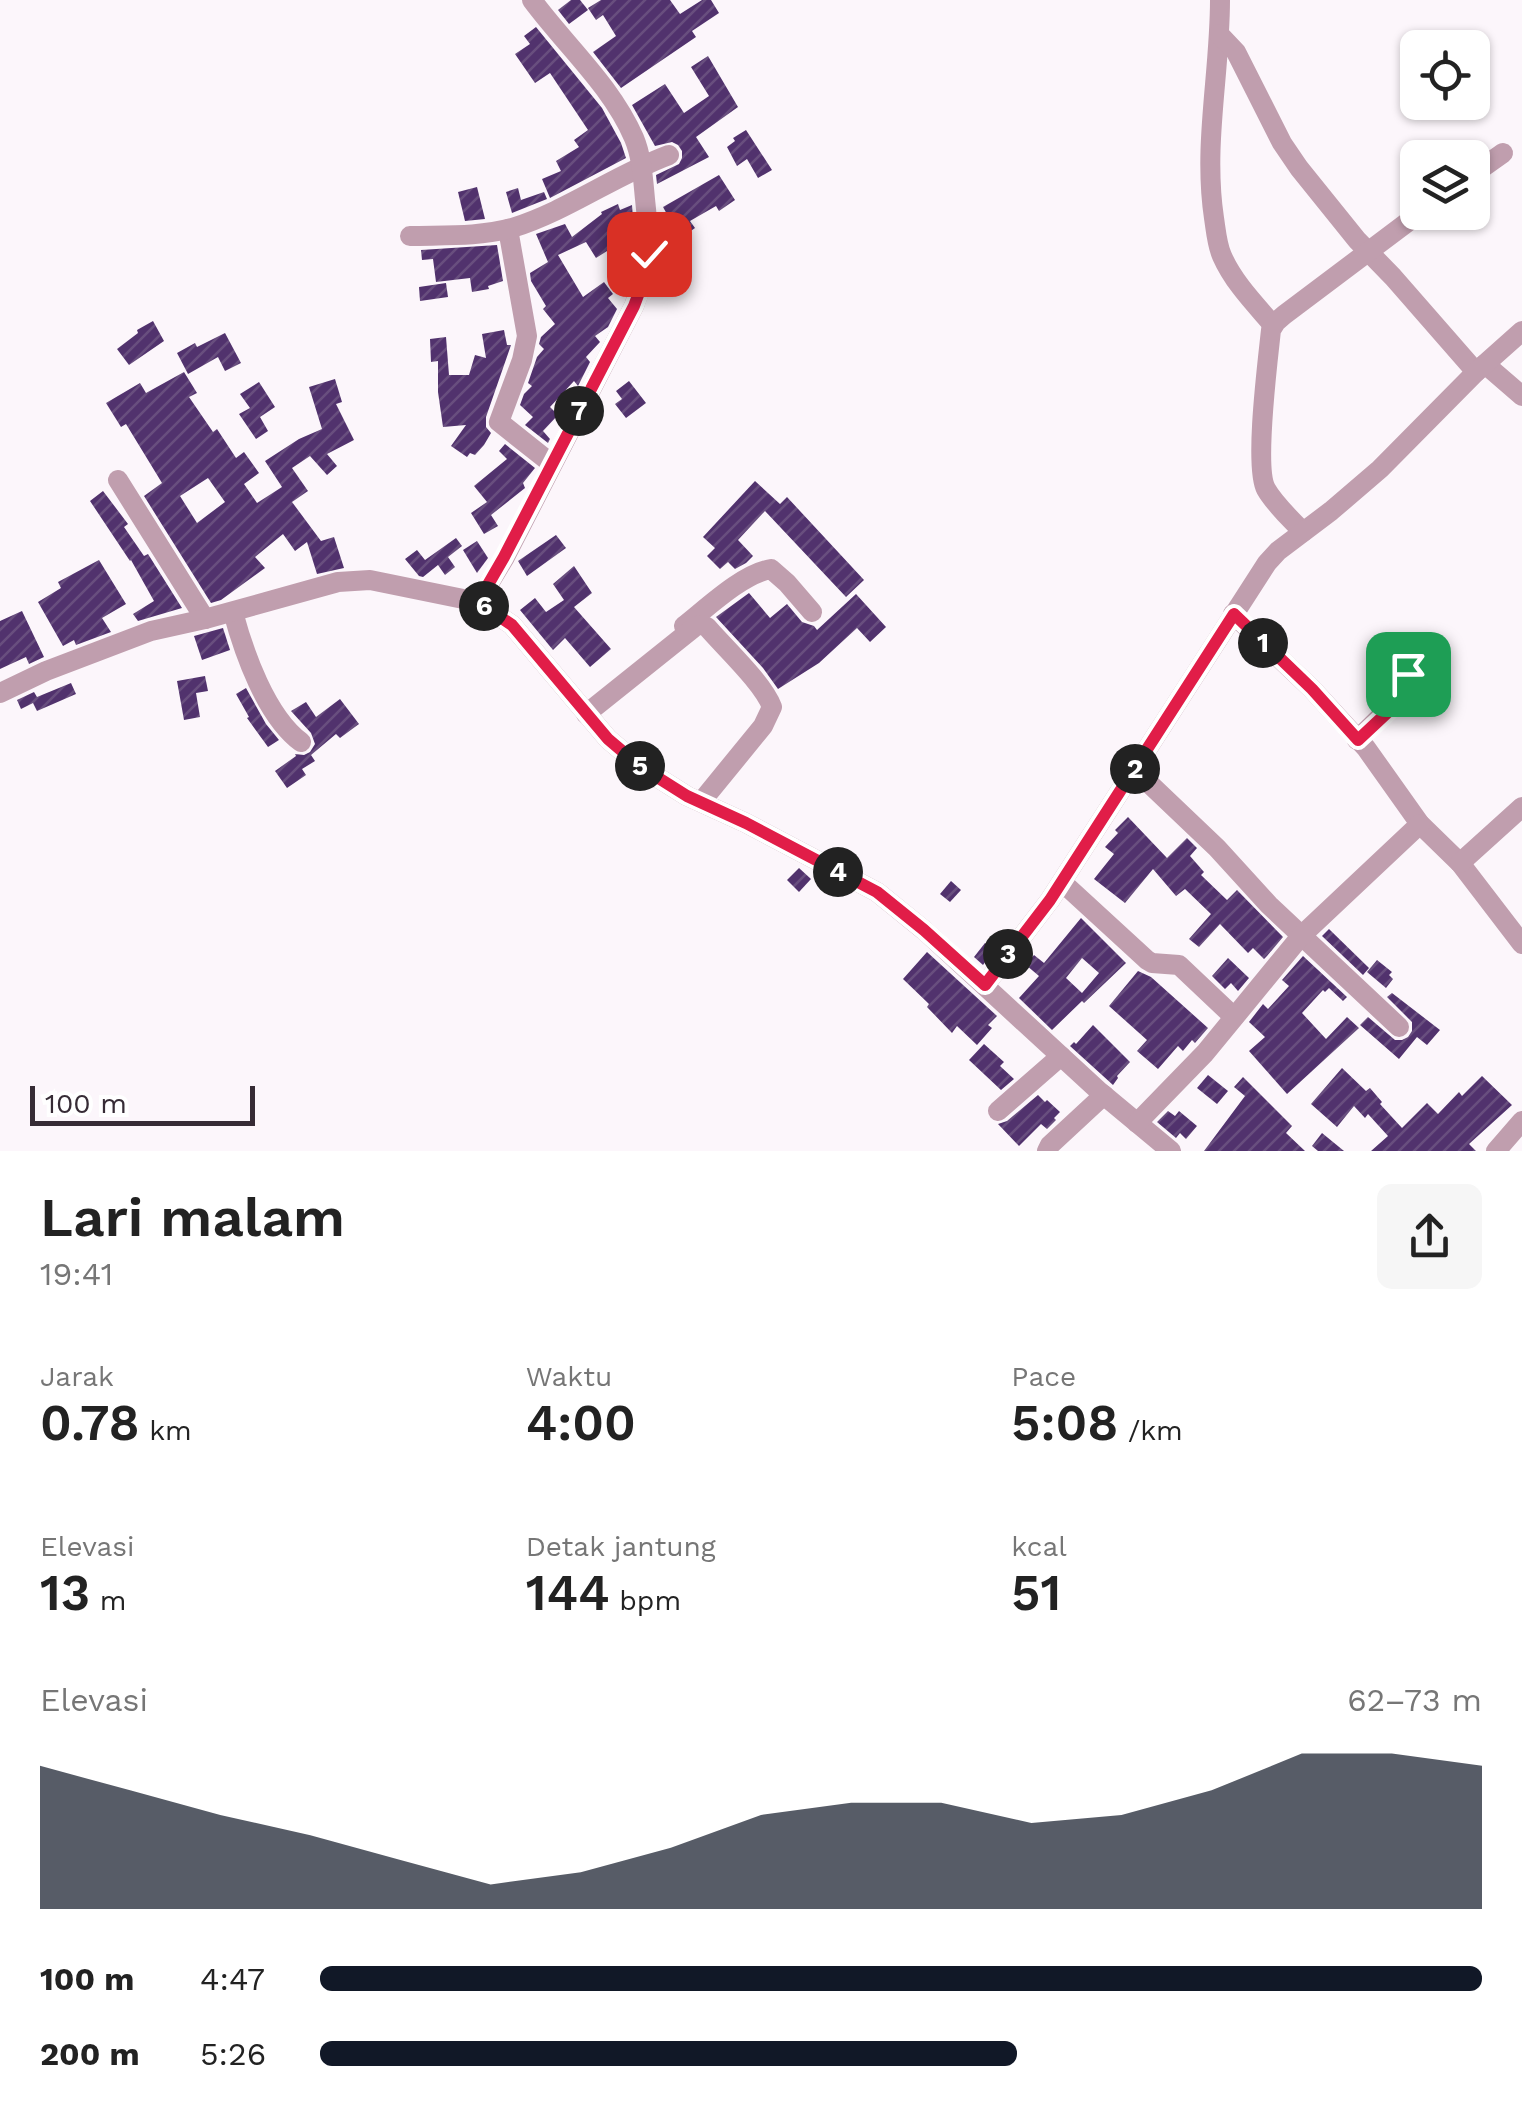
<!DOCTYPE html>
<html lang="id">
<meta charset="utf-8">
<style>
:root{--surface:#fff;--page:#f6f6f6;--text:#222;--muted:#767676;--accent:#111827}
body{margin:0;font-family:"Work Sans",sans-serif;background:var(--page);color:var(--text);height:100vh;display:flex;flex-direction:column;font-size:38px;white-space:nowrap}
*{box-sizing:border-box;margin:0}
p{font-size:32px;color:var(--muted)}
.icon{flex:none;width:55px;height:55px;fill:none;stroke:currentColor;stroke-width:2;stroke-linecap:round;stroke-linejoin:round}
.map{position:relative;height:1151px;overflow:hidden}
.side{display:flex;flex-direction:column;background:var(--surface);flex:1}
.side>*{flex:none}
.tools{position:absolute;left:1400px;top:30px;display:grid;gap:20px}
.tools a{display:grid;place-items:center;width:90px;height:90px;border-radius:15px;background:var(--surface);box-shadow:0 2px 8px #0004;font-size:50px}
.scale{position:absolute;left:30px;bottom:25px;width:225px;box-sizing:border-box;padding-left:10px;border:5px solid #362b35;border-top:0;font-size:28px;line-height:35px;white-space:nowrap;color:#362b35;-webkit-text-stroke:8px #fff;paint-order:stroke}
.pin{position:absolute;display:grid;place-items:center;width:85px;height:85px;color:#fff;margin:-42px;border-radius:20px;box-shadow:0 5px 15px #0006}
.km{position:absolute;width:50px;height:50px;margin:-25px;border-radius:50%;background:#222;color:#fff;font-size:28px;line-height:50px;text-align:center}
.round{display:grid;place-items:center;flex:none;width:105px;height:105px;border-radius:15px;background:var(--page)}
.headline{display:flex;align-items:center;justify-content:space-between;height:170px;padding:0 40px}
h1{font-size:55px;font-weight:600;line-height:75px}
.stats{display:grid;grid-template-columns:repeat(3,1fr);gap:15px;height:170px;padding:10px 40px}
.stats div{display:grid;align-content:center}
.stats b{font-size:50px;font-weight:600}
.stats small{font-size:28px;font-weight:400}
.stats p{font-size:28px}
.chart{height:280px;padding:20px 40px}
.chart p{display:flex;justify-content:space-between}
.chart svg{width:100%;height:180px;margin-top:10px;fill:var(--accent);opacity:.7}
ul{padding:0 40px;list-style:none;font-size:32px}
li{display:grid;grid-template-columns:160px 120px 1fr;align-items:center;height:75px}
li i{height:25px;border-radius:12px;background:var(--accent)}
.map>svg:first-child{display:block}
</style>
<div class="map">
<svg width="1522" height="1151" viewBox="0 0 1522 1151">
<defs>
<pattern id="building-hatch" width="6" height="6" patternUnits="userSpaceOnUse" patternTransform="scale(2.5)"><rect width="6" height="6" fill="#51326d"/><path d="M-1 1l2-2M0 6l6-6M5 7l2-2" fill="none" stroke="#684e7e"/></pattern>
</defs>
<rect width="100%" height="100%" fill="#fcf6fb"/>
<g fill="url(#building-hatch)" fill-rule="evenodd">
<path d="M 571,0 L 580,0 L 588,10 L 569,24 L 558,10 Z"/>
<path d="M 601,0 L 670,0 L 680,14 L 702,0 L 711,0 L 719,13 L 692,31 L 696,37 L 621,88 L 593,52 L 616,36 L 603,15 L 596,20 L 588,8 Z"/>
<path d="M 536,27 L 602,108 L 621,143 L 626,158 L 550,198 L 542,179 L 561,171 L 556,161 L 579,147 L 574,140 L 588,130 L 550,73 L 535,83 L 515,54 L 530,44 L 524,36 Z"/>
<path d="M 708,56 L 738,107 L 696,137 L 709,157 L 657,184 L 656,175 L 679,164 L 682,158 L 682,151 L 678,145 L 672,142 L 655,146 L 632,105 L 665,84 L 684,113 L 709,96 L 691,67 Z"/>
<path d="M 746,130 L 772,170 L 758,178 L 747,159 L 737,166 L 727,147 L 735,141 L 733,138 Z"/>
<path d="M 719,175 L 735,200 L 719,211 L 716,206 L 690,221 L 695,228 L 672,244 L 663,231 L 673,225 L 663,207 Z"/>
<path d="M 477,187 L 485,219 L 465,221 L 458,192 Z"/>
<path d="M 518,188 L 521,200 L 544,192 L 547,199 L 512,213 L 506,192 Z"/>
<path d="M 618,204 L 620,210 L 632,205 L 634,232 L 613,242 L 615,246 L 596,258 L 586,242 L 558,255 L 583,297 L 604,282 L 613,294 L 608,298 L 617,309 L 608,327 L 595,336 L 600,342 L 586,357 L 590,362 L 578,386 L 574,381 L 550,407 L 558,415 L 543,431 L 550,439 L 548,443 L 525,425 L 533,417 L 520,405 L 524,394 L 532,386 L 528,383 L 537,357 L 544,349 L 539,344 L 541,337 L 555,324 L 543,309 L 546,306 L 531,281 L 530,273 L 548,262 L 536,234 L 565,224 L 572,237 L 602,214 L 601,212 Z"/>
<path d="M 497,245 L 503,281 L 488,286 L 489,289 L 472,292 L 470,278 L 436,282 L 433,259 L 422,260 L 421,250 Z"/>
<path d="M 446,283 L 448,297 L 420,301 L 419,287 Z"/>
<path d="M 153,321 L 164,341 L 129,365 L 117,349 L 138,333 L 137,330 Z"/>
<path d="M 504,330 L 507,345 L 511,345 L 486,417 L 486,427 L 491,433 L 484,445 L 475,455 L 470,453 L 467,457 L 451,446 L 466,425 L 443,427 L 438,392 L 438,361 L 431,362 L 430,339 L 446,337 L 449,375 L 469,375 L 475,355 L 486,358 L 482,334 Z"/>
<path d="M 225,333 L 241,363 L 225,371 L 218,357 L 188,374 L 177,353 L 195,343 L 197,347 Z"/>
<path d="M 184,372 L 197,393 L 189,397 L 213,432 L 217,429 L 236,458 L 244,452 L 259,473 L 244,484 L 257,503 L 282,487 L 265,461 L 299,439 L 322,429 L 309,387 L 335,379 L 342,402 L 336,404 L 354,440 L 327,454 L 337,466 L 327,475 L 310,456 L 292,468 L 308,491 L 292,502 L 321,541 L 334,537 L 344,568 L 317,574 L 307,542 L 295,551 L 283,534 L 255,557 L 265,568 L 221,600 L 211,603 L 144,496 L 162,483 L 126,424 L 121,427 L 106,403 L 140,383 L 146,393 ZM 208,478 L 225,502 L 197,523 L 180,496 Z"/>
<path d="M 629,381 L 646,403 L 626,418 L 615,404 L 622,399 L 616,391 Z"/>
<path d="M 259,382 L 275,407 L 260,417 L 268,431 L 256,439 L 239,414 L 250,408 L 240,394 Z"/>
<path d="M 505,444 L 535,468 L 523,483 L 525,488 L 491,515 L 498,526 L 484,534 L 471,513 L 487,502 L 474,486 L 507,459 L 499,451 Z"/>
<path d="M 755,481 L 780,504 L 787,497 L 864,580 L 846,597 L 765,511 L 738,540 L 753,556 L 746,563 L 735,569 L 728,562 L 720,569 L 707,556 L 715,548 L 703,537 Z"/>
<path d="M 103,491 L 128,524 L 124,527 L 144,556 L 148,554 L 182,608 L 138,621 L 133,614 L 154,601 L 131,560 L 130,561 L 90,501 Z"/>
<path d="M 556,535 L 566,548 L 527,576 L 518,561 Z"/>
<path d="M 456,538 L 462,546 L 448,557 L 455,567 L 445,575 L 438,565 L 423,577 L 419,576 L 405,559 L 417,550 L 425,560 Z"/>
<path d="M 477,541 L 488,558 L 477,573 L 463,550 Z"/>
<path d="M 99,560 L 126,604 L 102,618 L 111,632 L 76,645 L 74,640 L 63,646 L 38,602 L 61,588 L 58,582 Z"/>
<path d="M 574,566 L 592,593 L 574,607 L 611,649 L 590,667 L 565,638 L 553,650 L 520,610 L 535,598 L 546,612 L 564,600 L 553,584 Z"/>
<path d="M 749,593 L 770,618 L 787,604 L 802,622 L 814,626 L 817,630 L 856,594 L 886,627 L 870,642 L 857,628 L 819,663 L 778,689 L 763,668 L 716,617 Z"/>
<path d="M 22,611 L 44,657 L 29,664 L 26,657 L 0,669 L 0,621 Z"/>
<path d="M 223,628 L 230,650 L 202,660 L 194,636 Z"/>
<path d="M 205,676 L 208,691 L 196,693 L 200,717 L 184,720 L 177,681 Z"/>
<path d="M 71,683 L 76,694 L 37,711 L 33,703 L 21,709 L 17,700 L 34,692 L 37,697 Z"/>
<path d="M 246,688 L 266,724 L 279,740 L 268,747 L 247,718 L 249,717 L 236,694 Z"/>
<path d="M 340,699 L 359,724 L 340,738 L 336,734 L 311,755 L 315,761 L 302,769 L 306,775 L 287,788 L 275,771 L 296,756 L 295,754 L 304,755 L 310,752 L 315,744 L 311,733 L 291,711 L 306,702 L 316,717 Z"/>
<path d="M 1128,817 L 1167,858 L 1187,838 L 1197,848 L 1190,856 L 1204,872 L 1201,875 L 1227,900 L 1237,890 L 1283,937 L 1267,956 L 1264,959 L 1253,948 L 1248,953 L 1220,924 L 1199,947 L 1189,939 L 1211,914 L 1185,889 L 1176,896 L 1153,869 L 1125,903 L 1094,879 L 1114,854 L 1105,847 L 1118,833 L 1115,830 Z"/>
<path d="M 799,868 L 811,879 L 799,892 L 787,880 Z"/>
<path d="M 951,881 L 961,890 L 950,902 L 940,894 Z"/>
<path d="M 1081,918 L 1126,963 L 1084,1003 L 1082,1001 L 1052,1030 L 1019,998 L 1039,976 L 1026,965 L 1034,955 L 1044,963 ZM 1082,958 L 1099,973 L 1082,993 L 1066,978 Z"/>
<path d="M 1329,929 L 1369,968 L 1363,975 L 1322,936 Z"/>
<path d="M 985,943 L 994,950 L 983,965 L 974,957 Z"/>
<path d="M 927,952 L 997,1016 L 988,1025 L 992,1028 L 977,1045 L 957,1026 L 952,1033 L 927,1007 L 929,1004 L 903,979 Z"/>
<path d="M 1303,956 L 1347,997 L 1343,1001 L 1329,988 L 1325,992 L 1323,990 L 1302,1013 L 1326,1039 L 1347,1017 L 1359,1028 L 1287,1094 L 1249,1051 L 1265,1037 L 1249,1022 L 1263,1004 L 1268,1009 L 1289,986 L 1282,980 Z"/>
<path d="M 1228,958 L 1249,978 L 1238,991 L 1231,983 L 1225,989 L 1212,976 Z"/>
<path d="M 1377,960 L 1392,972 L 1389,975 L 1393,979 L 1386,988 L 1367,972 Z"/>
<path d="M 1138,971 L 1151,977 L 1208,1028 L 1195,1043 L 1192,1040 L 1183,1051 L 1178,1046 L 1158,1069 L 1137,1051 L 1147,1040 L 1109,1006 Z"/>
<path d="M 1392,993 L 1440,1030 L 1427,1045 L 1417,1037 L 1399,1059 L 1360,1025 L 1368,1017 L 1395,1040 L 1402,1040 L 1408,1037 L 1412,1031 L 1412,1022 L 1387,997 Z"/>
<path d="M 1093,1025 L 1130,1062 L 1117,1076 L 1118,1078 L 1113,1085 L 1070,1046 L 1074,1042 L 1076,1044 Z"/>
<path d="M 984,1044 L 1004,1062 L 1000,1066 L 1014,1079 L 1001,1090 L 969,1060 Z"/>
<path d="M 1342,1068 L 1366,1091 L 1370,1088 L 1382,1102 L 1380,1104 L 1402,1128 L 1427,1103 L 1438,1114 L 1459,1092 L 1462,1096 L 1482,1076 L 1512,1105 L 1469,1144 L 1476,1151 L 1371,1151 L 1388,1136 L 1368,1114 L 1365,1118 L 1354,1106 L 1337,1127 L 1311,1104 Z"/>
<path d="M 1208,1075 L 1228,1091 L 1217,1104 L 1197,1088 Z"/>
<path d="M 1243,1077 L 1292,1126 L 1286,1133 L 1305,1151 L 1204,1151 L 1245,1096 L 1234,1087 Z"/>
<path d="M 1038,1095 L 1045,1102 L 1047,1100 L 1060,1112 L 1054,1118 L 1056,1120 L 1047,1129 L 1041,1124 L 1019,1146 L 998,1124 L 1007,1121 Z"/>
<path d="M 1168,1111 L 1175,1116 L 1179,1111 L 1197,1126 L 1186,1139 L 1180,1133 L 1176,1138 L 1157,1122 Z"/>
<path d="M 1322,1133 L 1344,1151 L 1318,1151 L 1312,1146 Z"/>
</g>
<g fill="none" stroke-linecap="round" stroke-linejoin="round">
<g stroke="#c09eae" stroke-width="20">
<path d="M 1220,0 C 1220,74 1203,145 1214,218 C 1216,231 1217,245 1222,256 C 1234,283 1255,304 1273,325"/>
<path d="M 1219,34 L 1236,52 L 1282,143 L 1299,168 L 1357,240 L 1393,277 L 1476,372"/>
<path d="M 1472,175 L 1503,153"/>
<path d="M 508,229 L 527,336 L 522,360 L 499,422 L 552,464"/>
<path d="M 410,236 C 444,235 479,237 512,228 C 567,211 615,175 669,155"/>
<path d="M 1485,364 L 1522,396"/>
<path d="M 118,480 L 205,619"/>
<path d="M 1303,532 C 1291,519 1275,505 1266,489 C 1254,467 1268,359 1271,330 L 1276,322 L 1284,315 L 1421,212"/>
<path d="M 478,602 L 505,557 L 634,306 C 650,264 650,244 645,199 C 643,179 642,157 634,138 C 611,85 566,46 532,0"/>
<path d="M 233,612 C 244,653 266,716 301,742"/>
<path d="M 1233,614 L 1312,689 L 1366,748 L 1420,824 L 1460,863 L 1522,944"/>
<path d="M 684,626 C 707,608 742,574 771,569 L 787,583 L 812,612"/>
<path d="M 0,693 L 46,671 L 151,631 L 205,619 L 338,582 L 370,580 L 478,602 L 512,625 L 608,739 L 641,767 L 687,796 L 746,823 L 877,892 L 925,931 L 1100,1092 L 1171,1151"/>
<path d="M 586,714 L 696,626 L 702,625 L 707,627 C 725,648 763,683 772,707 L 763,726 L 701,802"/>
<path d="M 1357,740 L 1410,688 C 1413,671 1395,656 1385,644"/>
<path d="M 1134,769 L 1217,848 L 1269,905 L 1399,1027"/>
<path d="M 1460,863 L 1522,807"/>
<path d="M 1062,882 L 1147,960 L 1152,963 L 1179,965 L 1234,1017"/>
<path d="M 985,985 L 1050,900 L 1267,563 L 1278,551 L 1331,511 L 1380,469 L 1476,372 L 1522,331"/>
<path d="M 998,1111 L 1061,1056"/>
<path d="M 1137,1123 L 1205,1053 L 1301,936 L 1420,824"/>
<path d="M 1047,1151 L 1050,1145 L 1104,1095"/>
<path d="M 1496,1151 L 1522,1121"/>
</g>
</g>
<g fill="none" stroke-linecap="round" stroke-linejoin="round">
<g stroke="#fff" stroke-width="20">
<path id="route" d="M 649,254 L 646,274 L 634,306 L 504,557 L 478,602 L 512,625 L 608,739 L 641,767 L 687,796 L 746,823 L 877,892 L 924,930 L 985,985 L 1050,900 L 1234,614 L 1312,689 L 1358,740 L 1406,695 L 1412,682 L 1408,674"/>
</g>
<use href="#route" stroke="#e11d48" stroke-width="12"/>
</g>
</svg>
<div class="tools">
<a><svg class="icon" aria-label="locate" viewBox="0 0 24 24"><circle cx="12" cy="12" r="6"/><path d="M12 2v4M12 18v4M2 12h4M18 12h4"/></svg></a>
<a><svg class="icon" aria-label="layers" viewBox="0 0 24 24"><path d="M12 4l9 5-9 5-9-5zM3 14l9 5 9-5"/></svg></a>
</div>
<div class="scale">100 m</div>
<div class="pin" style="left:1408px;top:674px;background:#1e9e55"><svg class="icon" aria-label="arrive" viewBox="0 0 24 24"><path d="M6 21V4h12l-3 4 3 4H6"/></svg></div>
<div class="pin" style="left:649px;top:254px;background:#d93025"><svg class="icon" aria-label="check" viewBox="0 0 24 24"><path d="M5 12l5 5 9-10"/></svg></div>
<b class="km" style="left:1263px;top:643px">1</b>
<b class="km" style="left:1135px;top:769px">2</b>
<b class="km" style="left:1008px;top:954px">3</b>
<b class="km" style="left:838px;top:872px">4</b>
<b class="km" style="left:640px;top:766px">5</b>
<b class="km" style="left:484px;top:606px">6</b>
<b class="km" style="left:579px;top:411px">7</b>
</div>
<section class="side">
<div class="headline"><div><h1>Lari malam</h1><p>19:41</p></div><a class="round"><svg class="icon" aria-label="share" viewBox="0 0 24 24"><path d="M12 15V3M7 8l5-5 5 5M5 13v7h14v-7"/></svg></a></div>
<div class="stats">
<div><p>Jarak</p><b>0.78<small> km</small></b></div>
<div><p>Waktu</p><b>4:00</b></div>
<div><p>Pace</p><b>5:08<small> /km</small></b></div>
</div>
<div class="stats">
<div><p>Elevasi</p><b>13<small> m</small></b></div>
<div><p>Detak jantung</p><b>144<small> bpm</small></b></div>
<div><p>kcal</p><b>51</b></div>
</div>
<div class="chart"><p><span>Elevasi</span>62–73 m</p>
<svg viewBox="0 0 160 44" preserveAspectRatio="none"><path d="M0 44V9L10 15L20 21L30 26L40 32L50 38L60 35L70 29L80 21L90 18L100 18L110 23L120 21L130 15L140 6L150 6L160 9V44z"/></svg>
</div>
<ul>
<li><b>100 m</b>4:47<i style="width:100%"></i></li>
<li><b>200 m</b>5:26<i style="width:60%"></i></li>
</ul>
</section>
